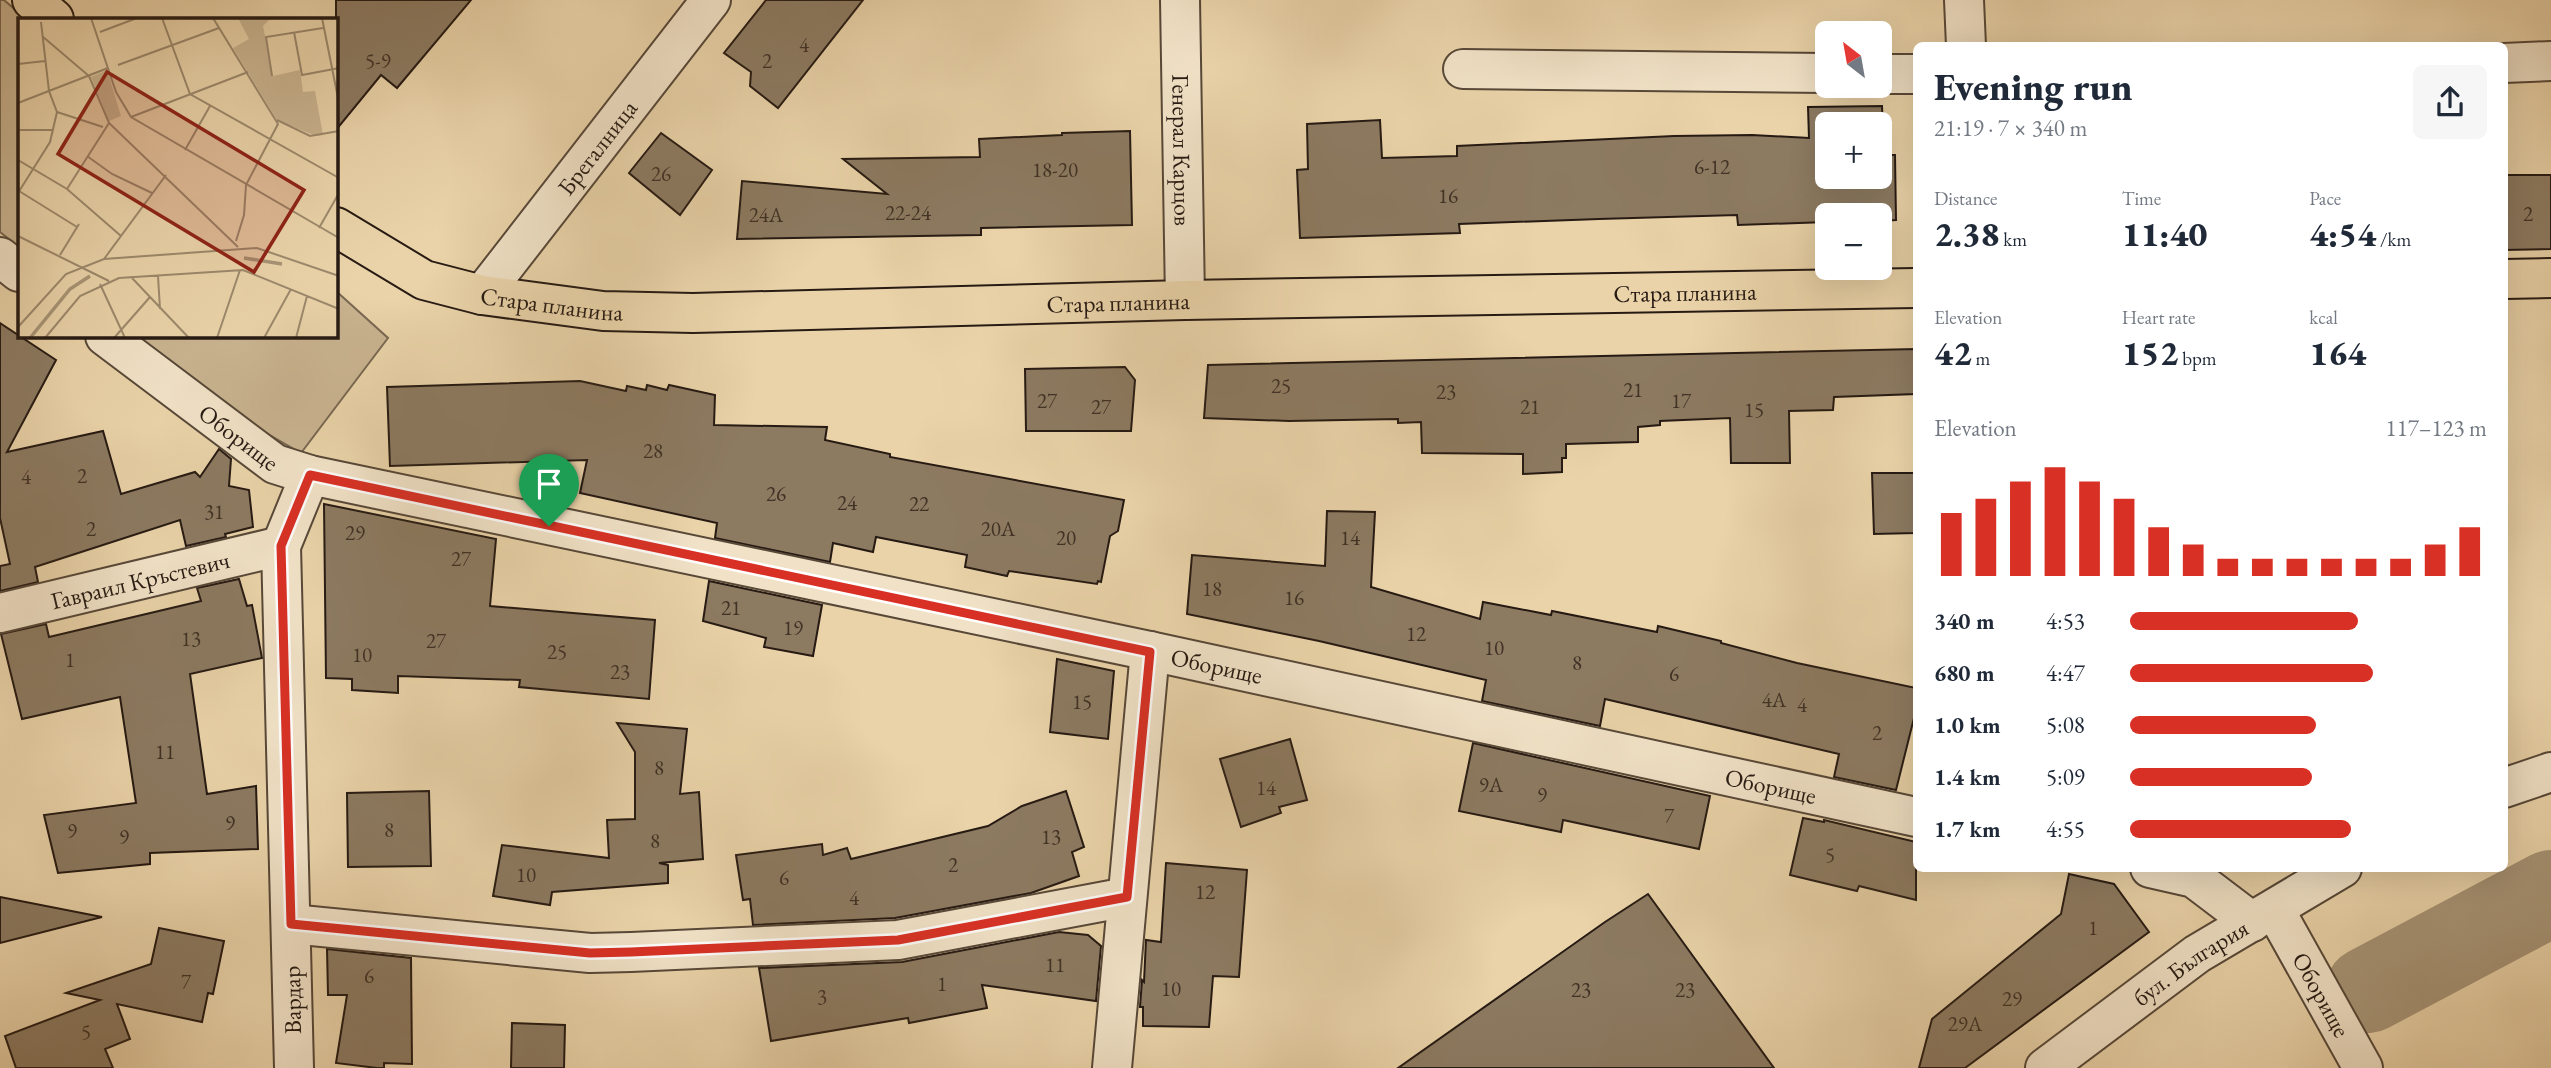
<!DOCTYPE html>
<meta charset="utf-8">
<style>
:root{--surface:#fff;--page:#f6f6f7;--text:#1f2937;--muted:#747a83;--accent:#d93025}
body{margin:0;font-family:"EB Garamond",serif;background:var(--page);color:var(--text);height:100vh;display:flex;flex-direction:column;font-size:26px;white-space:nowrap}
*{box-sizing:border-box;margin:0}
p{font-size:23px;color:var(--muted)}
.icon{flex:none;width:38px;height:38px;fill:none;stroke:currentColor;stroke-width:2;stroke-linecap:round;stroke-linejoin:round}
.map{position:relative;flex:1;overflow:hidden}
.drawer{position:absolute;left:1913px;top:42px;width:595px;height:830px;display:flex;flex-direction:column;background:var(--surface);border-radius:10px;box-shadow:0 7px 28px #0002}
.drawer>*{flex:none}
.needle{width:46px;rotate:329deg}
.fabs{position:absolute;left:1815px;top:21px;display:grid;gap:14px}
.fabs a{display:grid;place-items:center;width:77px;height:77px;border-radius:10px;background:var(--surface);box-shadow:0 7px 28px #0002;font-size:35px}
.pin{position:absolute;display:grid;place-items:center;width:60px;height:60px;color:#fff;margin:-72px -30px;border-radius:50% 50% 50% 0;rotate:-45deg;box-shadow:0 0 7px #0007}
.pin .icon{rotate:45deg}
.round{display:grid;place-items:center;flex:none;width:74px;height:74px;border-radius:10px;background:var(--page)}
.headline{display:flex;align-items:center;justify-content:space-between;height:119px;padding:0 21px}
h1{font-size:38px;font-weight:800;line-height:52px}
.figures{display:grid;grid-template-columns:repeat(3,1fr);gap:10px;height:119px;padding:7px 21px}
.figures div{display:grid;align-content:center}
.figures b{font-size:35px;font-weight:800}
.figures small{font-size:19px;font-weight:400}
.figures p{font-size:19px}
.chart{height:196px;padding:14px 21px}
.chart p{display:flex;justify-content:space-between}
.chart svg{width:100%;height:126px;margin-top:7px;stroke:var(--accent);stroke-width:6}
ul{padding:0 21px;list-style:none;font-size:23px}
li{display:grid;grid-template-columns:112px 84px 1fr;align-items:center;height:52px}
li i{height:18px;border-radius:9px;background:var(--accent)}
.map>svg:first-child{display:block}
</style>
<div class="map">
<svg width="2551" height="1068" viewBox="0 0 2551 1068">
<rect width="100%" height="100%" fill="#ead3a9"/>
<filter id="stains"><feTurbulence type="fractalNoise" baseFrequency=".00286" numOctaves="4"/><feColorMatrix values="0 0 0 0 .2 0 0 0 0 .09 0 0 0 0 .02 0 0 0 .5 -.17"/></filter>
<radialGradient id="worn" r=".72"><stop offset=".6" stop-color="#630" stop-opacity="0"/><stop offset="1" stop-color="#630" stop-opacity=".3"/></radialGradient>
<g fill="#c9b490" stroke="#786752" stroke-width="2">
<path d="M 0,0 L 4,0 L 26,19 L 19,19 L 19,247 L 0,232 Z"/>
<path d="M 336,291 L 388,338 L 301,453 L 229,412 L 133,336 L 336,336 Z"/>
</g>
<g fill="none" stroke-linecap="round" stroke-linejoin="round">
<path stroke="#a79476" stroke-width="86" d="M 2368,990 L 2551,893"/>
</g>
<g fill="#8c7a61" stroke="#261a13" stroke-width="2" fill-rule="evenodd">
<path d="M 336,0 L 471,0 L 397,88 L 381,75 L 336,130 Z"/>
<path d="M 766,0 L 863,0 L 778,108 L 750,86 L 751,72 L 724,53 Z"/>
<path d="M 1882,106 L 1884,155 L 1895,155 L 1896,220 L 1880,221 L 1880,215 L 1827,215 L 1827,222 L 1738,225 L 1737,215 L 1599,219 L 1459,224 L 1460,233 L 1300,238 L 1297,170 L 1308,169 L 1307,124 L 1380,120 L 1382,158 L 1457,156 L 1457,146 L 1674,136 L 1752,135 L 1809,138 L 1808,107 ZM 1827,124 L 1880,124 L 1880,177 L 1827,177 Z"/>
<path d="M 1130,131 L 1132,225 L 981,228 L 981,235 L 737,239 L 742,181 L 887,194 L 843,159 L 980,157 L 979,139 L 1062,135 L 1062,133 Z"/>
<path d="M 661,133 L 712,170 L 680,215 L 629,173 Z"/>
<path d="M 2504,175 L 2551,175 L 2551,249 L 2504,250 Z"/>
<path d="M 0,323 L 56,360 L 7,452 L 103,431 L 121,494 L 195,472 L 200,477 L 219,449 L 231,459 L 229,486 L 249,490 L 253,527 L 225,534 L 226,537 L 186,546 L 180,520 L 35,567 L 38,582 L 0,591 L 0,566 L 10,564 L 0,518 Z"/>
<path d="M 1916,349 L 1916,394 L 1834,397 L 1833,410 L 1789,411 L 1790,463 L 1731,463 L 1730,418 L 1660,421 L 1660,425 L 1638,427 L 1638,442 L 1566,444 L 1566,458 L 1562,458 L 1562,472 L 1523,474 L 1523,454 L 1422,453 L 1421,422 L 1398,423 L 1398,419 L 1289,421 L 1204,418 L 1208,365 Z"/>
<path d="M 1125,367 L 1135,380 L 1131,431 L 1026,431 L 1025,369 Z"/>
<path d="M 580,381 L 626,391 L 627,386 L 646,390 L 647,385 L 667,390 L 669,385 L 715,395 L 714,425 L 827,427 L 825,440 L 890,454 L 890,457 L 1124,500 L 1118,531 L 1110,536 L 1101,582 L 1098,581 L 1097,584 L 1009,571 L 1007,576 L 965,567 L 967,555 L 876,537 L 873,552 L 833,543 L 830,562 L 715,538 L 717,523 L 580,493 L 587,460 L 390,466 L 387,387 Z"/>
<path d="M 1872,473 L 1916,473 L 1916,533 L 1874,534 Z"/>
<path d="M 324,504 L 496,539 L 490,606 L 655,620 L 649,699 L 519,687 L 520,680 L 398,676 L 398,693 L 352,690 L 352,679 L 326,678 Z"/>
<path d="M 1327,511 L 1375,512 L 1371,587 L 1480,619 L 1483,602 L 1551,615 L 1552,611 L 1657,632 L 1658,626 L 1721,641 L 1721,643 L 1797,663 L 1916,688 L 1916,710 L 1896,790 L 1834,777 L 1839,754 L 1605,699 L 1600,726 L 1482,701 L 1486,680 L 1319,641 L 1187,614 L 1192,555 L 1325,566 Z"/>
<path d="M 239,579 L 247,606 L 252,605 L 262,658 L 190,674 L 207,794 L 256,786 L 258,849 L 150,853 L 150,864 L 58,873 L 44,815 L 136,803 L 120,697 L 22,719 L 1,634 L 46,624 L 49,637 L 201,601 L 197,588 Z"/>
<path d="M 709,581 L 822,605 L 813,656 L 764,647 L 766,638 L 703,621 Z"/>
<path d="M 1057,659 L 1114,671 L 1108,739 L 1050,732 Z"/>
<path d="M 617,723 L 687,729 L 680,794 L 699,792 L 703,859 L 659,863 L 668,865 L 668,883 L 552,892 L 550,905 L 493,896 L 502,845 L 609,858 L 607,820 L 635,819 L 635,752 Z"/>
<path d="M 1290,739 L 1307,800 L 1279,807 L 1281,813 L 1241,827 L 1220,759 Z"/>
<path d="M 1473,743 L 1710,796 L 1699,849 L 1563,820 L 1561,832 L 1459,811 Z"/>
<path d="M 429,791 L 431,866 L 348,867 L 347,793 Z"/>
<path d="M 1066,791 L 1084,847 L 1072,852 L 1079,876 L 1031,893 L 895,918 L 753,925 L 750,899 L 743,900 L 736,855 L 822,844 L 823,855 L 847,848 L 851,859 L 988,826 L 1022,806 Z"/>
<path d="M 1803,818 L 1824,822 L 1824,820 L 1916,842 L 1916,900 L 1859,886 L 1857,891 L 1790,875 Z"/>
<path d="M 1166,863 L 1247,870 L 1239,977 L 1213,976 L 1209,1027 L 1143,1026 L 1143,1007 L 1140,1007 L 1142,980 L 1144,982 L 1146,940 L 1161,942 Z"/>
<path d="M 2069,874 L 2114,884 L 2149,932 L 1965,1068 L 1919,1068 L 1932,1019 L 2061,914 Z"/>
<path d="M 1648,894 L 1774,1068 L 1398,1068 L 1605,922 Z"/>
<path d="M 0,897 L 102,917 L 0,943 Z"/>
<path d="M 159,928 L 224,941 L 213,994 L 208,993 L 202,1022 L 117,1004 L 130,1039 L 105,1049 L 113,1068 L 16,1068 L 5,1036 L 100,1000 L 66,993 L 151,964 Z"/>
<path d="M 1059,932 L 1088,935 L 1101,946 L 1096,1001 L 982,985 L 987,1008 L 909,1023 L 908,1018 L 771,1041 L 759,968 L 902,962 Z"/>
<path d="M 327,949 L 411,958 L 412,1064 L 384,1063 L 384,1068 L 377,1068 L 336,1063 L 347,995 L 328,995 Z"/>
<path d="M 512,1023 L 565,1025 L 564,1068 L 511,1068 Z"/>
</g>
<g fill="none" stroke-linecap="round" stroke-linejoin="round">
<g stroke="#574838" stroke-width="42">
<g id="minor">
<path id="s1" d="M 1180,0 L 1185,300"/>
<path d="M 1964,0 L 1966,46"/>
<path d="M 2504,63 L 2551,61"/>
<path d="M 1463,69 L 1827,73"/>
<path d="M 1880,74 L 1916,74"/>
<path d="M 0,257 L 19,272"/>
<path id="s2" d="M 482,295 L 711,0"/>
<path id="s3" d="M 105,336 L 275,464 L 310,475 L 1150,651 L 1916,817"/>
<path id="s4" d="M 0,613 L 281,546"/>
<path d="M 2504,788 L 2551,772"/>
<path d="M 2150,868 L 2194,878 L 2252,922"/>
<path id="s5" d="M 2281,921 L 2363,1068"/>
<path d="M 291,924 L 590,953 L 631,952 L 898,940 L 1127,897"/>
<path d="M 294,1068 L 281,546 L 310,475"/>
<path d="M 1112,1068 L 1150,651"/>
<path id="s6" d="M 2045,1068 L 2197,954 L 2342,868"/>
</g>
</g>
<g stroke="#261a13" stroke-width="42">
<g id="major">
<path d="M 32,0 L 54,19"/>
<path id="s7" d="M 336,227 L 424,280 L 482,295 L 603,311 L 693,313 L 1185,300 L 1916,288"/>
<path d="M 2504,279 L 2551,278"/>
</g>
</g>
<use href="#minor" stroke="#f1e2c7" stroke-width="38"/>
<use href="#major" stroke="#ead3a9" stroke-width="38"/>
</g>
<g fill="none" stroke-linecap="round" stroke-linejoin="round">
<g stroke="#fff" stroke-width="14">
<path id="route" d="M 310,475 L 1150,652 L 1127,897 L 898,940 L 631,952 L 590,953 L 291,924 L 281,546 Z"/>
</g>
<use href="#route" stroke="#d93025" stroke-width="9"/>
</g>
<g text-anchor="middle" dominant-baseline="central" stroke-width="5" stroke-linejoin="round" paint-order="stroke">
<g font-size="21" fill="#403226">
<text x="804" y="44">4</text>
<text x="378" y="60">5-9</text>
<text x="767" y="60">2</text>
<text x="1712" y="166">6-12</text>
<text x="1055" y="169">18-20</text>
<text x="661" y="173">26</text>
<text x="1448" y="195">16</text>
<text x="908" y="212">22-24</text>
<text x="2528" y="213">2</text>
<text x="766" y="214">24А</text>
<text x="1281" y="385">25</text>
<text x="1633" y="389">21</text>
<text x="1446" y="391">23</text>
<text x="1047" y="400">27</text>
<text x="1681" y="400">17</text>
<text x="1101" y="406">27</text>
<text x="1530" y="406">21</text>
<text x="1754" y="409">15</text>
<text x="653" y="450">28</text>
<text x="82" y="475">2</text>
<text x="26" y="476">4</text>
<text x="776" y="493">26</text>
<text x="847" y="502">24</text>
<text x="919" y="503">22</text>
<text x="214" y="511">31</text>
<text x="91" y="528">2</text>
<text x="998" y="528">20А</text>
<text x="355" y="532">29</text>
<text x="1066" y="537">20</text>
<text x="1350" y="537">14</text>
<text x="461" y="558">27</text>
<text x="1212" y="588">18</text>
<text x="1294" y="597">16</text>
<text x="731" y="607">21</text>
<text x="793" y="627">19</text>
<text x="1416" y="633">12</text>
<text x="191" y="638">13</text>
<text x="436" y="640">27</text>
<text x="1494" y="647">10</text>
<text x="557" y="651">25</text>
<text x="362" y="654">10</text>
<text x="70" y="659">1</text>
<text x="1577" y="662">8</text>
<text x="620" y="671">23</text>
<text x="1674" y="673">6</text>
<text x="1774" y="699">4А</text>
<text x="1082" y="701">15</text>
<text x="1802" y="704">4</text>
<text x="1877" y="732">2</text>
<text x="165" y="751">11</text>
<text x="659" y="767">8</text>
<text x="1491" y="784">9А</text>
<text x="1266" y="787">14</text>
<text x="1542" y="794">9</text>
<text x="1669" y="815">7</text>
<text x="230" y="822">9</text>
<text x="389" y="829">8</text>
<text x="72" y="830">9</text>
<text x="124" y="836">9</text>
<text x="1051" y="836">13</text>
<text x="655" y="840">8</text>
<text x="1830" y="854">5</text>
<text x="953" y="864">2</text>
<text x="526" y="874">10</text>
<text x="784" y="877">6</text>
<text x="1205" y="891">12</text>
<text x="854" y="897">4</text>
<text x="2093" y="927">1</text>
<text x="1055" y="964">11</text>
<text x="369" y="975">6</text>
<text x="186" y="981">7</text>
<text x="942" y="983">1</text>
<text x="1171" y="988">10</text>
<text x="1581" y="989">23</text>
<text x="1685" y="989">23</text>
<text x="822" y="996">3</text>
<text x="2012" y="998">29</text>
<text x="1965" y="1023">29А</text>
<text x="86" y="1031">5</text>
</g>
<g font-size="24" fill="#261a13" stroke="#f1e2c7">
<text stroke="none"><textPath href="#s2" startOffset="187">Брегалница</textPath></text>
<text stroke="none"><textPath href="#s1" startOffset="150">Генерал Карцов</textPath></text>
<text stroke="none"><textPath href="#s7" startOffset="1367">Стара планина</textPath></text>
<text stroke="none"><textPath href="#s7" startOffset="233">Стара планина</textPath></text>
<text stroke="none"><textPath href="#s7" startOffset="800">Стара планина</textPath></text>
<text stroke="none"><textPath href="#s3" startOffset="168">Оборище</textPath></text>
<text stroke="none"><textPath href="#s4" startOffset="144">Гавраил Кръстевич</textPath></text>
<text stroke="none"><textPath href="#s3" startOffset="1176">Оборище</textPath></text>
<text stroke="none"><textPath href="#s3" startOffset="1743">Оборище</textPath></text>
<text stroke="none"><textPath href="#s6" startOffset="180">бул. България</textPath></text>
<text stroke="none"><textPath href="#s5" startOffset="84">Оборище</textPath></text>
<text transform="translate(292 1000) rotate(-91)">Вардар</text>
</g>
</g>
<g transform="translate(18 18)">
<rect width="320" height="320" fill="#ead3a9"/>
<path d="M 220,0 L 253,0 L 245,8 L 255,58 L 282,52 L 285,74 L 297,73 L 305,117 L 298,118 L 259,102 L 215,30 L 231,21 ZM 89,52 L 103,98 L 91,103 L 73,59 Z" fill="#c9b490"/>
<path fill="none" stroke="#a79476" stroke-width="3.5" d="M 226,240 L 264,246M 12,320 L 52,271 L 72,258"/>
<path fill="none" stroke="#9c896d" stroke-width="2" d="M 73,0 L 98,74 L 113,99 L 321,220M 144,0 L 172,76 L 321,160M 195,0 L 260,106 L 228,167 L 226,197 L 218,223M 304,0 L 321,85M 82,14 L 119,0M 276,14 L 284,57 L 321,50M 24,18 L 71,58 L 91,105 L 220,229M 0,46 L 27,43M 100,47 L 201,10M 254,58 L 248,19 L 305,10M 0,85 L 90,50M 39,94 L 85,109M 113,99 L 230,54M 259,102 L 292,118 L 321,113M 0,112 L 35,112M 167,132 L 192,88M 69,138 L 94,156 L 134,175M 0,142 L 49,171 L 103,218M 49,171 L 91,105M 1,173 L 59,209M 0,175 L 32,124 L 39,94 L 31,73 L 23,4M 301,210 L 321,175M 0,218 L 91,263M 42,237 L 61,206M 86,241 L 148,157M 140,258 L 142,291M 114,260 L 171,320M 82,266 L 107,320M 0,309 L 48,256 L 86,241 L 239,230 L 321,258M 27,320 L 62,278 L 101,260 L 225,252 L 321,291M 96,320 L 132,279M 199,320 L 222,252M 246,320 L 273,271M 278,320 L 289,278"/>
<path fill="#8f2418" fill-opacity="0.15" stroke="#8f2418" stroke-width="3.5" d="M 89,54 L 286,172 L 236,254 L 40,136 Z"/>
<rect width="320" height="320" fill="none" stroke="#261a13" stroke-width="3.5"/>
</g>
<rect width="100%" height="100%" filter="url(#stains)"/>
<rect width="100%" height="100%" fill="url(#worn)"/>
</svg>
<div class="fabs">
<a><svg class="needle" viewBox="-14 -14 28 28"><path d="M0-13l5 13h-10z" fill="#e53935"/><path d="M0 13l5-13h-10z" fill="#747a83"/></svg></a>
<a>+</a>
<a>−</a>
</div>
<div class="pin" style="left:549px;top:526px;background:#1e9e55"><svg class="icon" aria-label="arrive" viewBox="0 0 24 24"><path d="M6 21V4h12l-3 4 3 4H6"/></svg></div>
<section class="drawer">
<div class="headline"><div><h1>Evening run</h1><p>21:19 · 7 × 340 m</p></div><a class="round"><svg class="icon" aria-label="share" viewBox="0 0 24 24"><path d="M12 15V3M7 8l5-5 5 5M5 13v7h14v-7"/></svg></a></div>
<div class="figures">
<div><p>Distance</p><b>2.38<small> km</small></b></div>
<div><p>Time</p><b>11:40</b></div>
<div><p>Pace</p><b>4:54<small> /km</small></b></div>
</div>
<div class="figures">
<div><p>Elevation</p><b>42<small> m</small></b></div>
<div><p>Heart rate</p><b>152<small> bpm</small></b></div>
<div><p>kcal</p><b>164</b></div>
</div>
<div class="chart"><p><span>Elevation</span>117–123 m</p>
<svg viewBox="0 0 160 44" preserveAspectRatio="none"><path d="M5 44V22M15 44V17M25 44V11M35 44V6M45 44V11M55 44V17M65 44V27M75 44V33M85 44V38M95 44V38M105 44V38M115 44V38M125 44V38M135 44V38M145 44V33M155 44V27"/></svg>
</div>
<ul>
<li><b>340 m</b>4:53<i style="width:64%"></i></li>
<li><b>680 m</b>4:47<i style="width:68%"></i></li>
<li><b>1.0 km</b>5:08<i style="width:52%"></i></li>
<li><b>1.4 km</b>5:09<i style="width:51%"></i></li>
<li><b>1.7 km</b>4:55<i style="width:62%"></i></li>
</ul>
</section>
</div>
